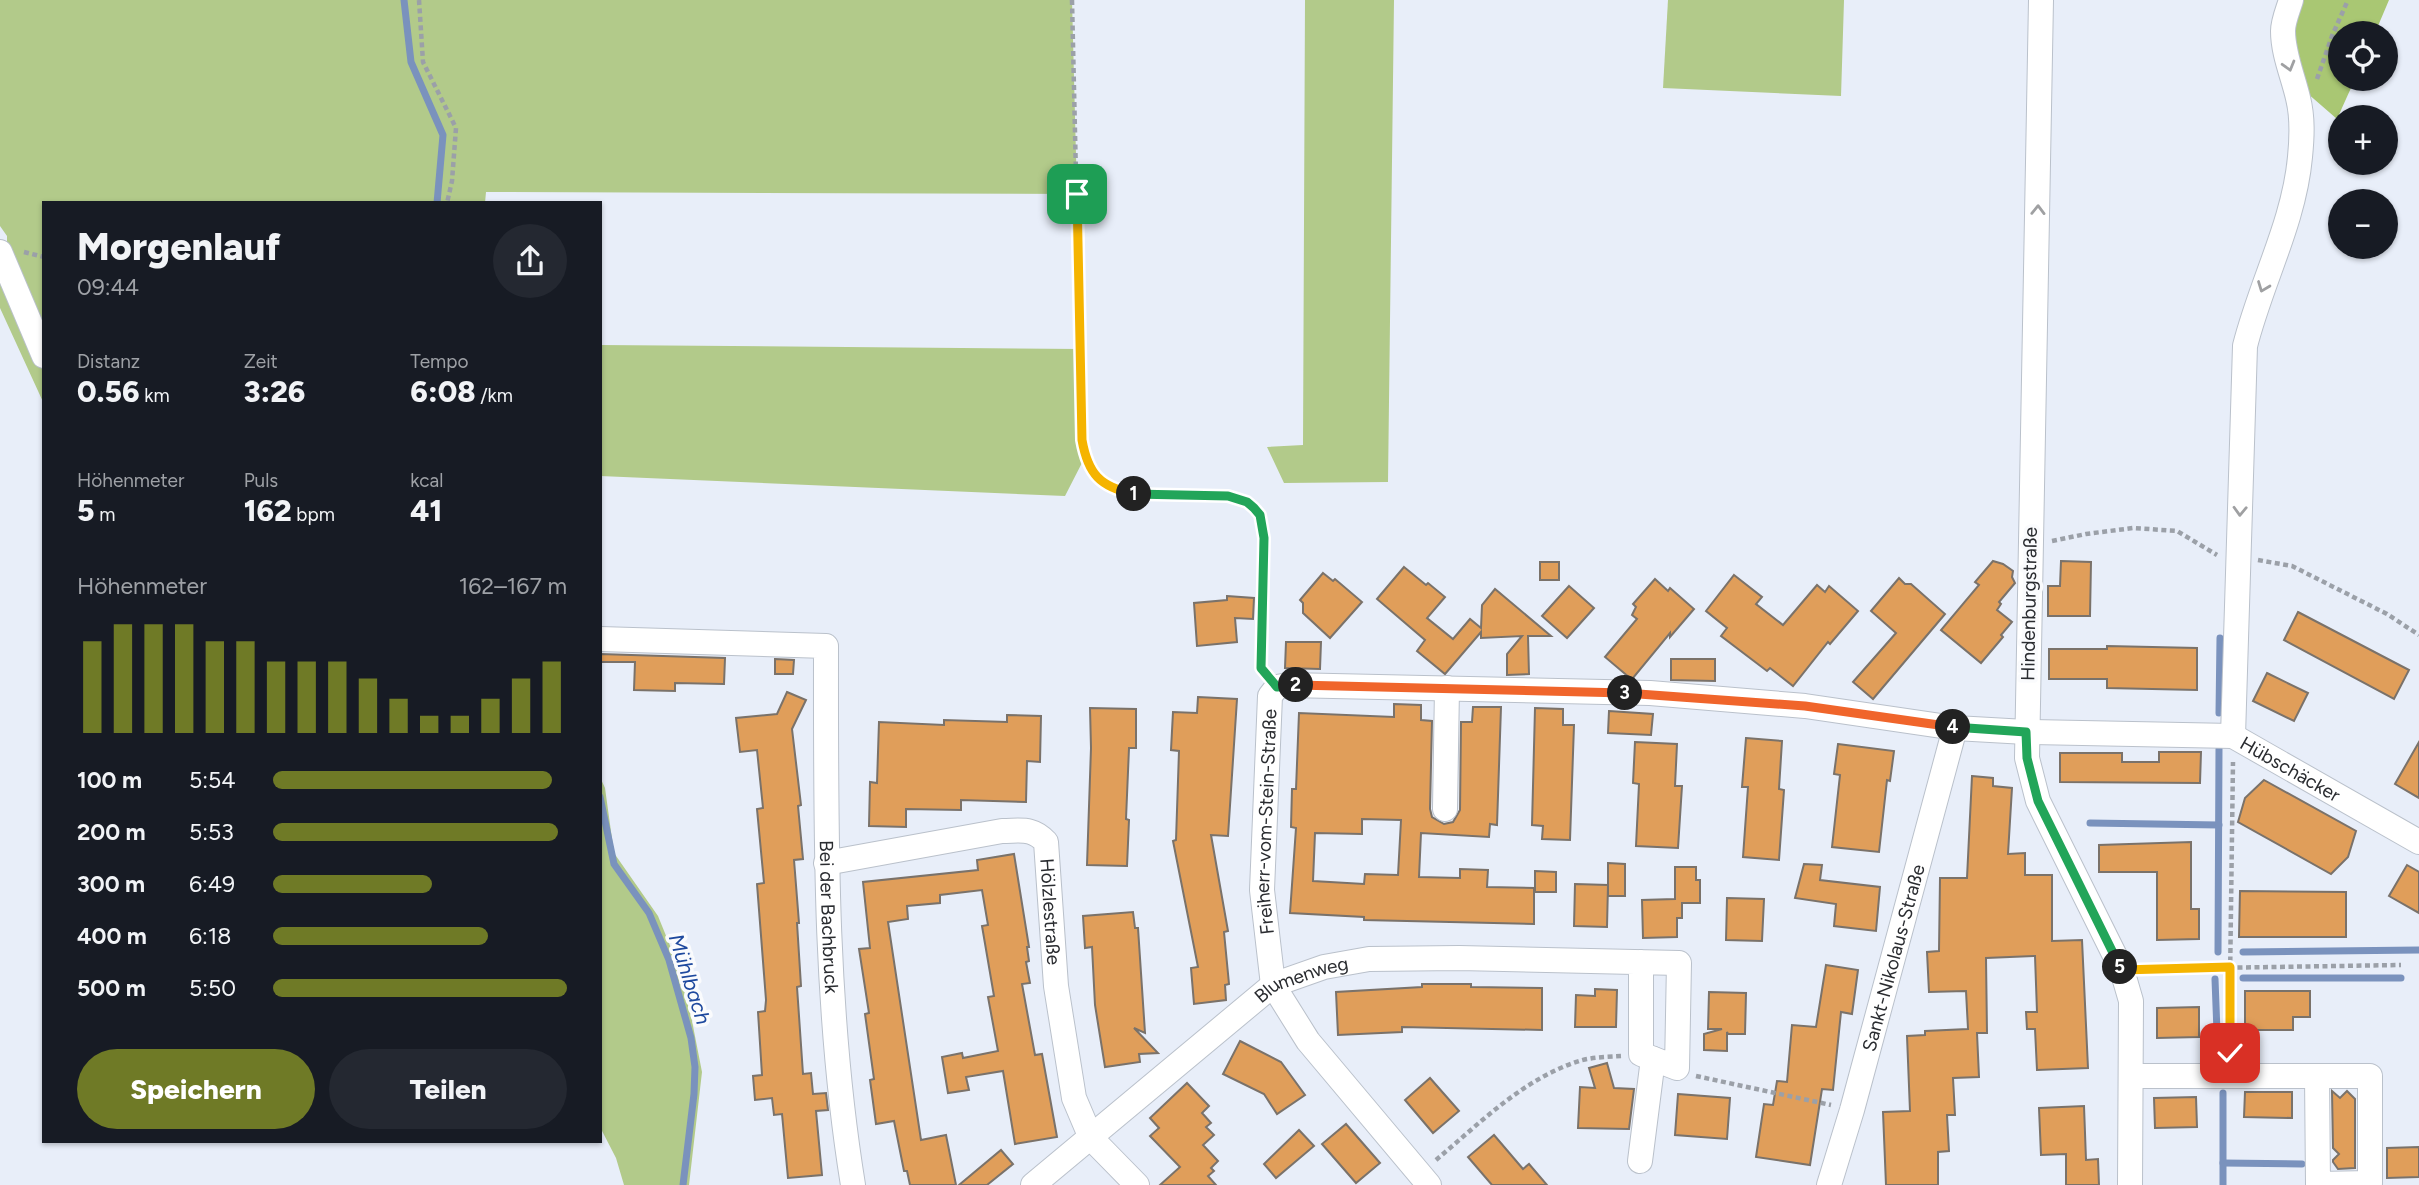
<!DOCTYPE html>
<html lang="de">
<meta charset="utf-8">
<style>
:root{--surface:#171b24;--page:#242831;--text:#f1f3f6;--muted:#9ea1a6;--accent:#6f7a26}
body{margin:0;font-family:Figtree,sans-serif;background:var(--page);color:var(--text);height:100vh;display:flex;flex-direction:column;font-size:26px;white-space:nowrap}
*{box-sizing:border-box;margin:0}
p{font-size:23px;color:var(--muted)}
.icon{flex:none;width:38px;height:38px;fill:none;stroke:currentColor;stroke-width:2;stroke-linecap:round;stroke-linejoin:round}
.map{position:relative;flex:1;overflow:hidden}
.drawer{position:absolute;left:42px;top:201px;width:560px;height:942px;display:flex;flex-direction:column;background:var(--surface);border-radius:0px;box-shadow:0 2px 5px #0004}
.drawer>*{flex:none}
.controls{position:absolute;left:2328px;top:21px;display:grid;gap:14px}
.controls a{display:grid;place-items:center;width:70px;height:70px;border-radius:50%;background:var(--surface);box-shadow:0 2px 5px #0004;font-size:35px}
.pin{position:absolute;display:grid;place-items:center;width:60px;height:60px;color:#fff;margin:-30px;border-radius:14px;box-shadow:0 4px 10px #0006}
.km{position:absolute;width:35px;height:35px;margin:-18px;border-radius:50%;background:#222;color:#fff;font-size:19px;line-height:35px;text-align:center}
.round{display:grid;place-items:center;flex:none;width:74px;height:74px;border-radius:37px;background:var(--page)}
.headline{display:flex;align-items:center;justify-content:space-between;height:119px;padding:0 35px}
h1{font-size:38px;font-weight:800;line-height:52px}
.metrics{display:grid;grid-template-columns:repeat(3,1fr);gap:10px;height:119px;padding:7px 35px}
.metrics div{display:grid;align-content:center}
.metrics b{font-size:30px;font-weight:800}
.metrics small{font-size:19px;font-weight:400}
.metrics p{font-size:19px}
.chart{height:196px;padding:14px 35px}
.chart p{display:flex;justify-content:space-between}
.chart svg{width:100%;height:126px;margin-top:7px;stroke:var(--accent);stroke-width:6}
.primary-button{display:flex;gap:14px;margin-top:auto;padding:14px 35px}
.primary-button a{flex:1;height:80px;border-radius:42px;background:var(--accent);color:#fff;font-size:28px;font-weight:800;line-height:80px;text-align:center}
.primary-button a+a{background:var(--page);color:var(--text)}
ul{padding:0 35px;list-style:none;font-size:23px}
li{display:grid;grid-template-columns:112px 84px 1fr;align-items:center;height:52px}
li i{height:18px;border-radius:9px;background:var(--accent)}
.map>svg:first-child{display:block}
</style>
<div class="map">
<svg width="2419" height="1185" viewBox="0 0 2419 1185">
<rect width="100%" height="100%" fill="#e8eef9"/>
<g fill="#b2ca8a">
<path d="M 0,0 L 1072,0 L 1077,194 L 486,192 L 485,203 L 44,203 L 44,404 L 0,308 L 0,257 L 7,269 L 7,236 L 0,226 Z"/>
<path d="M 1305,0 L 1394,0 L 1388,482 L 1284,483 L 1267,447 L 1303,445 Z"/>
<path d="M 1668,0 L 1844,0 L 1841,96 L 1663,88 Z"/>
<path d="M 600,345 L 1080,349 L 1082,440 L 1085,457 L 1065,496 L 600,476 Z"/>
<path d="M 600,777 L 605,788 L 614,853 L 658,916 L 684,980 L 702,1072 L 689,1185 L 624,1185 L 616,1158 L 600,1127 Z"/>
</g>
<path fill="#a9c773" d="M 2296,0 L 2389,0 L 2375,33 L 2340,33 L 2340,79 L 2355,79 L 2337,119 L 2299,86 L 2290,50 Z"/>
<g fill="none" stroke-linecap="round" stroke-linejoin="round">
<g stroke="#7a92bd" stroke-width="7">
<path d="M 404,0 L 411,62 L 443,135 L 437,203"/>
<path d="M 2219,713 L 2220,638"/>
<path d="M 600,797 L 614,864 L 649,913 L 669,960 L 691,1038 L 695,1067 L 694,1094 L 683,1185"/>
<path d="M 2090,823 L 2219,825"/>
<path d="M 2218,952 L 2219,749"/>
<path d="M 2243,952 L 2419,950"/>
<path d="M 2243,978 L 2401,978"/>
<path d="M 2215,979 L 2218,1059"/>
<path d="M 2223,1163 L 2302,1164"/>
<path d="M 2223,1185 L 2223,1093"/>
</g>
</g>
<g fill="#e09e5a" stroke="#7a726a" stroke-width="2" fill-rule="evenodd">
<path d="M 1993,561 L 2003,564 L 2013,571 L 2012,577 L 2015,583 L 1999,602 L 2001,604 L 1997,610 L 2012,622 L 2001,635 L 2003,637 L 1981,663 L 1941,630 L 1979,585 L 1975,582 Z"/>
<path d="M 2061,561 L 2091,562 L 2090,616 L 2048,616 L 2048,586 L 2060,586 Z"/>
<rect x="1540" y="562" width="19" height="18"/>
<path d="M 1404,567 L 1426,585 L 1428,583 L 1445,597 L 1427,618 L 1453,639 L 1470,619 L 1481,628 L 1482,605 L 1495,589 L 1551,636 L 1528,636 L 1529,674 L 1507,675 L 1507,654 L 1522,636 L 1481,638 L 1481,632 L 1445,674 L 1417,651 L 1425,640 L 1377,599 Z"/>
<path d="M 1323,573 L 1333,581 L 1335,579 L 1362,602 L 1330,638 L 1303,613 L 1303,603 L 1300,600 Z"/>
<path d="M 1734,575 L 1762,597 L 1756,604 L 1783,625 L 1817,585 L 1825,592 L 1829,586 L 1858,611 L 1830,644 L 1828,642 L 1793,686 L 1770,668 L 1767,671 L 1721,636 L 1727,628 L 1706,611 Z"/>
<path d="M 1899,578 L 1905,584 L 1911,584 L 1945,614 L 1873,699 L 1853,682 L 1896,633 L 1871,611 Z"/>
<path d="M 1655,579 L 1668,591 L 1670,588 L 1694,609 L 1670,637 L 1670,633 L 1633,678 L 1630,678 L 1605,657 L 1637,619 L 1632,615 L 1636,607 L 1633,604 Z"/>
<path d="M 1569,586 L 1594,608 L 1567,638 L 1542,616 Z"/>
<path d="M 1227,596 L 1254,598 L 1253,619 L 1235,618 L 1237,642 L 1197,646 L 1194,603 L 1227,600 Z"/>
<path d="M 2298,612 L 2409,670 L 2394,699 L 2284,640 Z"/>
<path d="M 1286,642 L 1321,642 L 1320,669 L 1285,668 Z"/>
<path d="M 2107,646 L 2197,648 L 2197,690 L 2107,688 L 2107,679 L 2049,679 L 2049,649 L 2107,649 Z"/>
<path d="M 600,654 L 725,658 L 724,684 L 675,683 L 675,691 L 634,690 L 635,662 L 600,662 Z"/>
<path d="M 775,659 L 794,660 L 793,674 L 775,674 Z"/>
<path d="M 1671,659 L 1715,659 L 1715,681 L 1671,680 Z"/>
<path d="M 2267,673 L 2308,693 L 2294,721 L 2253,701 Z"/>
<path d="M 787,692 L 806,700 L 792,729 L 801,805 L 798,806 L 803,859 L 794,860 L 799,923 L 797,923 L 801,986 L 797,987 L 803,1074 L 811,1073 L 813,1094 L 826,1093 L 828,1110 L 816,1111 L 822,1175 L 788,1178 L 782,1114 L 774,1115 L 772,1098 L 755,1100 L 753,1076 L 762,1075 L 758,1012 L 765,1011 L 766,1000 L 757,884 L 764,883 L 757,809 L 763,808 L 757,750 L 740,752 L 736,718 L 777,714 Z"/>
<path d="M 1198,697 L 1237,699 L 1228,836 L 1211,835 L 1228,931 L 1224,932 L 1229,984 L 1225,985 L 1226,1000 L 1194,1004 L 1191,968 L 1198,967 L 1173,841 L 1176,840 L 1179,751 L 1171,750 L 1173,712 L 1197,713 Z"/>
<path d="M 1394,704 L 1421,705 L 1421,720 L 1432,721 L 1430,809 L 1432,817 L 1444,824 L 1453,822 L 1460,810 L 1461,722 L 1472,722 L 1473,707 L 1501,707 L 1497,825 L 1490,824 L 1489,837 L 1421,833 L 1419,877 L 1460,878 L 1460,869 L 1488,870 L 1487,887 L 1534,888 L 1534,924 L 1364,920 L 1364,917 L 1290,913 L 1296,828 L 1291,827 L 1292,789 L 1296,789 L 1299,713 L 1394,717 ZM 1362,819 L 1401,820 L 1398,875 L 1365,874 L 1364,884 L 1313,881 L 1315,833 L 1362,834 Z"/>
<path d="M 1090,708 L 1136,709 L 1136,748 L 1129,748 L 1126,819 L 1129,820 L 1127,866 L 1087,865 L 1091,748 Z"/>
<path d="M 1535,708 L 1563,709 L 1563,725 L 1574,725 L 1570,840 L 1542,839 L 1543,826 L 1532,825 Z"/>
<path d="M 1609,711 L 1653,714 L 1651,735 L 1608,733 Z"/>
<path d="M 1007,715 L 1041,716 L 1040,762 L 1027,761 L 1026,802 L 961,800 L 961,810 L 906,809 L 906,827 L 869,826 L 870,782 L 877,783 L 879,722 L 944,725 L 944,720 L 1007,722 Z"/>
<path d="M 1746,738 L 1782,741 L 1779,789 L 1784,790 L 1779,860 L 1743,857 L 1748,787 L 1742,787 Z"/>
<path d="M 1635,742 L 1677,744 L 1675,786 L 1682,786 L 1678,848 L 1636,846 L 1639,784 L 1633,783 Z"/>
<path d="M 2419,742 L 2419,798 L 2395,784 Z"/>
<path d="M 1838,744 L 1894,751 L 1890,781 L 1887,780 L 1879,852 L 1832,847 L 1840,775 L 1834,774 Z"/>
<path d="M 2159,752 L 2201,752 L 2200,783 L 2060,782 L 2060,753 L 2122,753 L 2122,762 L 2159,762 Z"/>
<path d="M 1972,776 L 1993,778 L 1993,786 L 2012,788 L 2008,854 L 2025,853 L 2025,875 L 2052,875 L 2052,941 L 2082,940 L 2088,1068 L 2037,1070 L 2035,1029 L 2027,1029 L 2026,1012 L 2037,1012 L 2035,956 L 1986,958 L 1987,1033 L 1977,1033 L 1979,1077 L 1953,1078 L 1955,1115 L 1947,1115 L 1949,1151 L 1938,1152 L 1938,1185 L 1886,1185 L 1883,1112 L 1910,1111 L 1907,1036 L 1925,1035 L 1925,1031 L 1968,1029 L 1966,991 L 1929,992 L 1927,952 L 1939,951 L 1940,878 L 1967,878 Z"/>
<path d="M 2264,780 L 2356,831 L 2348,857 L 2331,874 L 2238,822 L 2245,798 Z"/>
<path d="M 2191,842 L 2191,909 L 2199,909 L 2199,939 L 2157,940 L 2157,872 L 2099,872 L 2099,845 Z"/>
<path d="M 1014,854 L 1029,947 L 1027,947 L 1029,961 L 1026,962 L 1030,983 L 1022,984 L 1035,1055 L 1042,1054 L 1057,1137 L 1015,1144 L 1003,1071 L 966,1077 L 969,1090 L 948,1093 L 942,1057 L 962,1053 L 963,1058 L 998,1051 L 988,997 L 994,996 L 982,926 L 988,925 L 982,890 L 940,895 L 940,903 L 907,906 L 908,919 L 888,922 L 921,1140 L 946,1135 L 956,1185 L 910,1185 L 907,1171 L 904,1171 L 894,1121 L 876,1124 L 870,1080 L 874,1079 L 865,1014 L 869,1013 L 859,949 L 870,948 L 863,882 L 978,870 L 977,860 Z"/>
<path d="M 1608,863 L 1625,864 L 1625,896 L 1608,896 Z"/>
<path d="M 1804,864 L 1822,865 L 1820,880 L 1880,887 L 1876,931 L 1834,926 L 1836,904 L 1795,898 Z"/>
<path d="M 2407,865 L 2419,872 L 2419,913 L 2389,896 Z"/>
<path d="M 1675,867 L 1696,867 L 1696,880 L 1700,880 L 1700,903 L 1682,903 L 1682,918 L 1677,918 L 1677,937 L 1643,938 L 1642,900 L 1675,899 Z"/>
<path d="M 1535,871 L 1556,872 L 1556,892 L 1535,892 Z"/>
<path d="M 1575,884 L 1608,885 L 1607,927 L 1574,926 Z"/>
<path d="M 2240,891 L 2346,892 L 2346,937 L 2239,937 Z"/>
<path d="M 1727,898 L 1764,899 L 1762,941 L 1726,940 Z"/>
<path d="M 1133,912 L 1135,928 L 1138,928 L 1145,1033 L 1134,1028 L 1158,1053 L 1139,1054 L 1140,1062 L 1105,1067 L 1095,1005 L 1092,947 L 1085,948 L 1083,916 Z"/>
<path d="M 1826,965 L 1858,970 L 1852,1014 L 1841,1012 L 1833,1090 L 1822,1089 L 1810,1165 L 1756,1157 L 1764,1104 L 1773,1105 L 1777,1081 L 1787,1082 L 1792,1025 L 1816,1027 Z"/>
<path d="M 1422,984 L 1471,984 L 1471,987 L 1542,988 L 1542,1030 L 1402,1027 L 1402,1032 L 1338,1035 L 1336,992 L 1422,987 Z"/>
<path d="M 1595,989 L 1617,990 L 1616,1027 L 1575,1027 L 1576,995 L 1595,996 Z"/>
<path d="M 2245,991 L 2310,991 L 2310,1017 L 2293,1017 L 2293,1030 L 2245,1030 Z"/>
<path d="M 1709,992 L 1746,993 L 1745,1034 L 1728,1034 L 1727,1032 L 1727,1051 L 1704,1050 L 1704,1034 L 1722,1029 L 1708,1029 Z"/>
<path d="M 2199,1007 L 2199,1037 L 2157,1038 L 2157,1008 Z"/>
<path d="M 1240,1041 L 1281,1062 L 1305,1095 L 1277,1114 L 1264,1094 L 1223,1074 Z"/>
<path d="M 1607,1063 L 1614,1088 L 1634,1089 L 1629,1129 L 1578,1128 L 1580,1087 L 1595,1088 L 1589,1068 Z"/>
<path d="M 1430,1078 L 1459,1111 L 1433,1133 L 1405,1100 Z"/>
<path d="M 1187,1083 L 1209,1106 L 1202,1113 L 1211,1123 L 1206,1127 L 1214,1135 L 1203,1145 L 1218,1161 L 1211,1168 L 1214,1171 L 1208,1176 L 1216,1185 L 1160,1185 L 1180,1167 L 1150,1136 L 1159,1128 L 1150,1118 Z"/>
<path d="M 2332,1091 L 2340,1098 L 2347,1091 L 2355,1099 L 2355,1168 L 2338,1169 L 2333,1162 L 2333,1160 L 2339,1154 L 2333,1148 Z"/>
<path d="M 2245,1092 L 2292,1092 L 2292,1118 L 2244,1117 Z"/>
<path d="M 1678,1094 L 1730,1098 L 1727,1139 L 1675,1135 Z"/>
<path d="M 2196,1097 L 2197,1127 L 2155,1128 L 2154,1098 Z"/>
<path d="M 2084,1106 L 2086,1160 L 2098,1159 L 2099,1185 L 2066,1185 L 2066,1154 L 2041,1155 L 2039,1108 Z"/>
<path d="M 1346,1124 L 1380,1163 L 1356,1183 L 1322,1144 Z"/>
<path d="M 1299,1130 L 1314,1146 L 1276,1178 L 1264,1164 Z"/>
<path d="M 1494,1135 L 1523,1169 L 1529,1164 L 1547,1185 L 1492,1185 L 1468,1157 Z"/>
<path d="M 2419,1147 L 2419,1177 L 2387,1178 L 2387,1148 Z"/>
<path d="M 1001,1150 L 1013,1164 L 987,1185 L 959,1185 Z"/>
</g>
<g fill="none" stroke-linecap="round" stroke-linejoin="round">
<g stroke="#bac1cb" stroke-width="26">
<g id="minor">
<path d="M 2041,0 L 2027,758 L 2038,801 L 2122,970 L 2131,1001 L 2130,1185"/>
<path d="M 0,252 L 44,356"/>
<path id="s1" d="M 600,639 L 826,646 C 826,826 824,1007 853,1185"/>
<path d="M 2233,736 L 2245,346 C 2261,282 2294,223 2300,157 C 2302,137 2303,118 2298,98 C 2293,76 2283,54 2283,31 C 2283,21 2288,10 2291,0"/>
<path d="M 1445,809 L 1447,688"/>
<path id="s2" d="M 826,863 L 1002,831 C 1021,831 1032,827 1046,842 L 1056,986 L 1074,1098 L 1091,1138 L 1137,1185"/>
<path d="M 2131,1076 C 2211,1076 2290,1076 2370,1076 L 2370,1183 L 2318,1184 L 2317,1076"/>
<path d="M 1640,1161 L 1653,1059"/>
<path id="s3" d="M 1033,1185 L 1273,985 L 1324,967 L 1369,959 L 1459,958 L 1679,963 L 1677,1068 L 1641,1054 L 1641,962"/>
<path id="s4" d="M 1429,1185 L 1308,1041 L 1273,985 L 1262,890 L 1270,696 L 1277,687 L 1288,685 L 1650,693 L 1805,706 L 1955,728 L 2026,732 L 2233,736 L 2419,842"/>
<path id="s5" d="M 1829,1185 L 1852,1110 L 1955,728"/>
</g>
</g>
<g stroke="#9ba0a8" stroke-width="4.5" stroke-dasharray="5 3.5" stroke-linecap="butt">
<path d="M 419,0 L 423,62 L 456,128 L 452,181 L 447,203"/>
<path d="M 1072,0 L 1082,440 C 1084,450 1085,462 1091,471 C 1125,522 1238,471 1259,515 C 1269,534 1262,613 1262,638 C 1261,649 1260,661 1263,670"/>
<path d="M 2317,79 L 2332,36 L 2348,0"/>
<path d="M 24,252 L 44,257"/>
<path d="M 2052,541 L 2086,534 L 2133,528 L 2177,531 L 2217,555"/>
<path d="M 2258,560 L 2292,566 L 2387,614 L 2419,635"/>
<path d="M 2144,969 L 2401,965"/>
<path d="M 2229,1055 L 2233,762"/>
<path d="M 1696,1076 L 1831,1105"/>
<path d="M 1436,1160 C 1480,1123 1523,1079 1579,1061 C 1592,1057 1608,1057 1622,1056"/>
</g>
<use href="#minor" stroke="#fff" stroke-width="24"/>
</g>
<defs><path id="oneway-chevron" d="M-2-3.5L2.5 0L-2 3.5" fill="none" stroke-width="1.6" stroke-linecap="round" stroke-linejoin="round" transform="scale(1.75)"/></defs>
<g stroke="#9fa0a2">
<use href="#oneway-chevron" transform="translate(2289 66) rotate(74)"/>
<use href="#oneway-chevron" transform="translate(2038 210) rotate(-89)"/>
<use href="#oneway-chevron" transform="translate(2263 287) rotate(111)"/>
<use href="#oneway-chevron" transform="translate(2240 511) rotate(92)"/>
</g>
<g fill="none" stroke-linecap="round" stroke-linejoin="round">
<g stroke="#fff" stroke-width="14">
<path id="split-1" d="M 1077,194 L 1082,440 C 1088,474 1100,487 1134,494"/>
</g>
<g stroke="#fff" stroke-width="14">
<path id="split-2" d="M 1134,494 L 1228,496 L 1247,502 L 1254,508 L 1260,515 L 1264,538 L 1261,668 L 1277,687 L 1296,685"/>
</g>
<g stroke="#fff" stroke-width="14">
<path id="split-3" d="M 1296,685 L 1625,693"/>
</g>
<g stroke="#fff" stroke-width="14">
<path id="split-4" d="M 1625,693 L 1805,706 L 1953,727"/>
</g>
<g stroke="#fff" stroke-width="14">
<path id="split-5" d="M 1953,727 L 2026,732 L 2027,758 L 2038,801 L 2120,967"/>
</g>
<g stroke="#fff" stroke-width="14">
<path id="split-6" d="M 2120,967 L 2122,970 L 2230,967 L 2230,1053"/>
</g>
<use href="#split-1" stroke="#f5b400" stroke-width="9"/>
<use href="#split-2" stroke="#22a559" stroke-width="9"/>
<use href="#split-3" stroke="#f0652b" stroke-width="9"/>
<use href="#split-4" stroke="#f0652b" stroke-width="9"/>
<use href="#split-5" stroke="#22a559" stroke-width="9"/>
<use href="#split-6" stroke="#f5b400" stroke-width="9"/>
</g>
<g text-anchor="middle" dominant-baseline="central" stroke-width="7" stroke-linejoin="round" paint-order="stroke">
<g font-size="19" fill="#2a2c30" stroke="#fafbfd">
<text transform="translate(2029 604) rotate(-89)">Hindenburgstraße</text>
<text stroke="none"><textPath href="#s4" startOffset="1580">Hübschäcker</textPath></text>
<text stroke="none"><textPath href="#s4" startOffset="418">Freiherr-vom-Stein-Straße</textPath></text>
<text stroke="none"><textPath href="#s2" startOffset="296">Hölzlestraße</textPath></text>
<text stroke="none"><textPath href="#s1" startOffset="497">Bei der Bachbruck</textPath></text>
<text stroke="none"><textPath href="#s5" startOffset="236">Sankt-Nikolaus-Straße</textPath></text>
<text stroke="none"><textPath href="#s3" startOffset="341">Blumenweg</textPath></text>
</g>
<g font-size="21" font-style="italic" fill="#1e499e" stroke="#fafbfd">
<text transform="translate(690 979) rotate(72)">Mühlbach</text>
</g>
</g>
</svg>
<div class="controls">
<a><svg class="icon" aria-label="locate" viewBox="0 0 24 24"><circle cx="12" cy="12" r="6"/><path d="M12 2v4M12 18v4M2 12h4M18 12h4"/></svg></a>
<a>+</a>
<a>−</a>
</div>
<div class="pin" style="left:1077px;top:194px;background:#1e9e55"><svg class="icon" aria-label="arrive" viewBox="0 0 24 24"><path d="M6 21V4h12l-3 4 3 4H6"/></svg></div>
<div class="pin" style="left:2230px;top:1053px;background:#d93025"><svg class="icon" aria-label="check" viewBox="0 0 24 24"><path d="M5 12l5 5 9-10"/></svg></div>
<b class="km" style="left:1134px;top:494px">1</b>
<b class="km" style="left:1296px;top:685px">2</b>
<b class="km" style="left:1625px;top:693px">3</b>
<b class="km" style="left:1953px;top:727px">4</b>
<b class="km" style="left:2120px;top:967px">5</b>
<section class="drawer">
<div class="headline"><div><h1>Morgenlauf</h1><p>09:44</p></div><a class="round"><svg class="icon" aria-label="share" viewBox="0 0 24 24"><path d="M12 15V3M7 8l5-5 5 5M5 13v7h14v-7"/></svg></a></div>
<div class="metrics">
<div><p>Distanz</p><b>0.56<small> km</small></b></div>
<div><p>Zeit</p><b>3:26</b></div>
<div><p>Tempo</p><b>6:08<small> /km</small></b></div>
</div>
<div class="metrics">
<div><p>Höhenmeter</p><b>5<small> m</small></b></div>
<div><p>Puls</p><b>162<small> bpm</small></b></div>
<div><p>kcal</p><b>41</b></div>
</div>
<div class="chart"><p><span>Höhenmeter</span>162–167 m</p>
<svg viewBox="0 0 160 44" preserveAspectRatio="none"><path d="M5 44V12M15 44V6M25 44V6M35 44V6M45 44V12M55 44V12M65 44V19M75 44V19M85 44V19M95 44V25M105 44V32M115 44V38M125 44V38M135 44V32M145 44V25M155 44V19"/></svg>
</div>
<ul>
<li><b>100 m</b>5:54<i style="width:95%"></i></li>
<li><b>200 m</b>5:53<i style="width:97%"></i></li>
<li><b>300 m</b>6:49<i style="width:54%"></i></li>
<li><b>400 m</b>6:18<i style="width:73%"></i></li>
<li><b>500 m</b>5:50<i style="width:100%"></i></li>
</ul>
<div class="primary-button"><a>Speichern</a><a>Teilen</a></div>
</section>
</div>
